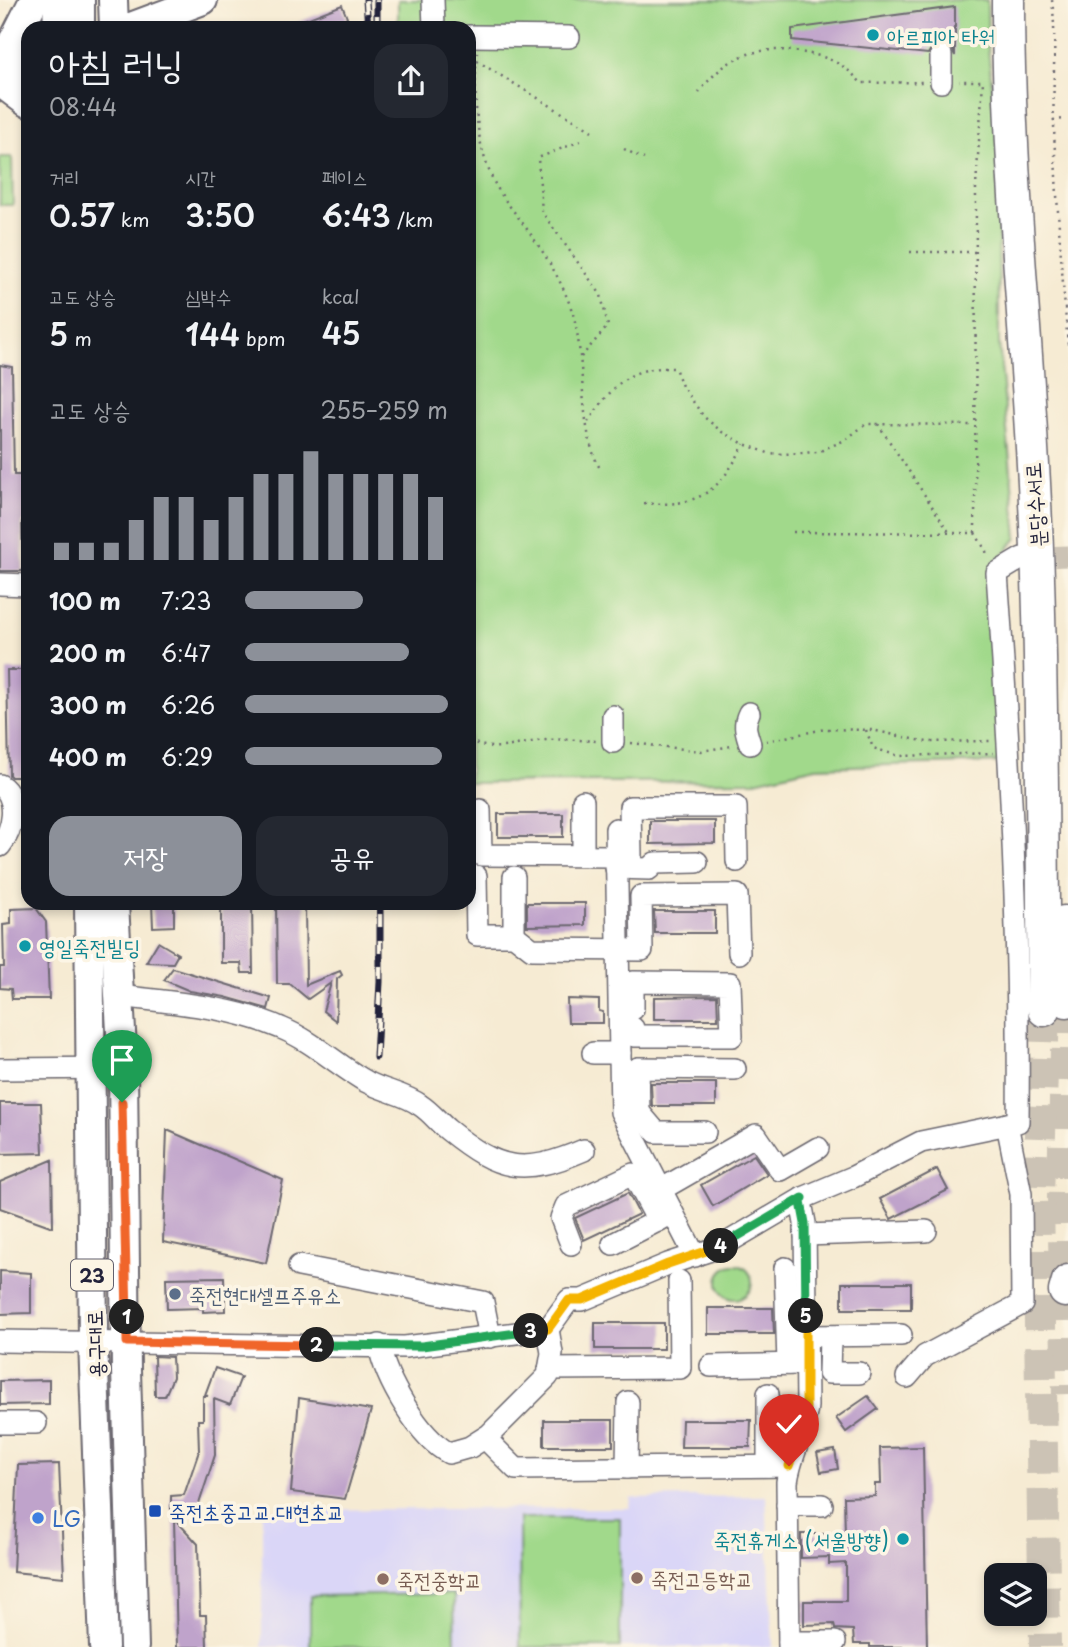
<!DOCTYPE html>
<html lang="ko">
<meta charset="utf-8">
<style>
:root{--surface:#171b24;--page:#242831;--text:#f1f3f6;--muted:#9ea1a6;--accent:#8c9099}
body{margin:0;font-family:"Playpen Sans","Poor Story",sans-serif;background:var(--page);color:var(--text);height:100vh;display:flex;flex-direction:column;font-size:26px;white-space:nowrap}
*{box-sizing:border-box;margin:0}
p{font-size:23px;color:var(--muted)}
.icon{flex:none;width:38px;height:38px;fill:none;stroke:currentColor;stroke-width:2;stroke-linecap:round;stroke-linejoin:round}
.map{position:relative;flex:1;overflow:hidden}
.drawer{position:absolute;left:21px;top:21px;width:455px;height:889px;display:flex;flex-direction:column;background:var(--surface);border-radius:21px;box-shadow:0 4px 10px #0003}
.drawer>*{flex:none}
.controls{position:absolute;left:984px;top:1563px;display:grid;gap:14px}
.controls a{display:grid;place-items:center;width:63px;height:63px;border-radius:14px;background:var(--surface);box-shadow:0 4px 10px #0003;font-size:35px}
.pin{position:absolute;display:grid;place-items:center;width:60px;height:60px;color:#fff;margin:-72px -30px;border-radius:50% 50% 50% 0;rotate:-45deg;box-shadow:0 0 7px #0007}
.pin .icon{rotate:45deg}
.km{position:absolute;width:35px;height:35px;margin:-18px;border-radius:50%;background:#222;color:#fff;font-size:19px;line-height:35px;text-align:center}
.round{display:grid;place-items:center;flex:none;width:74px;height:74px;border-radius:21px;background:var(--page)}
.headline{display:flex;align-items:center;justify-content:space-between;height:119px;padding:0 28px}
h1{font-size:38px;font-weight:600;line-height:52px}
.metrics{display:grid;grid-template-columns:repeat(3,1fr);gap:10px;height:119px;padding:7px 28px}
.metrics div{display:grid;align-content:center}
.metrics b{font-size:30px;font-weight:600}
.metrics small{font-size:19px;font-weight:400}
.metrics p{font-size:19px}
.chart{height:196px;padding:14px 28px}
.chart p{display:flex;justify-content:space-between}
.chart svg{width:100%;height:126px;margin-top:7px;stroke:var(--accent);stroke-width:6}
.primary-button{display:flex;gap:14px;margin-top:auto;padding:14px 28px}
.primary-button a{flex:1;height:80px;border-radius:21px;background:var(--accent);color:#fff;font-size:28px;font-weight:600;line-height:80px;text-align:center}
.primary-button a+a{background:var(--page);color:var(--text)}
ul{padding:0 28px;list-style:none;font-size:23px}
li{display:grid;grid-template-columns:112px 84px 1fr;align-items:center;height:52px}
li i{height:18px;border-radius:9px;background:var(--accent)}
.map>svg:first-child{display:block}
</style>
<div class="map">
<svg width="1068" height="1647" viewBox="0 0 1068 1647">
<rect width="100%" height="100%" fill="#fcf5e5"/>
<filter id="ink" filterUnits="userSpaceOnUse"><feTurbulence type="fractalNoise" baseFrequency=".0143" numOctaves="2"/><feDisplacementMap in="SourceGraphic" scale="14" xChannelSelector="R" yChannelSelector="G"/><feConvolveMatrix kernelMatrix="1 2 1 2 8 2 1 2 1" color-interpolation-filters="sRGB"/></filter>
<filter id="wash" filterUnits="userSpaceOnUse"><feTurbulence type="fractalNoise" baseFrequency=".00686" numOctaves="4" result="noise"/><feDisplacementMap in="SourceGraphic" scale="28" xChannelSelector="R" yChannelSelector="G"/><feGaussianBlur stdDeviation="1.57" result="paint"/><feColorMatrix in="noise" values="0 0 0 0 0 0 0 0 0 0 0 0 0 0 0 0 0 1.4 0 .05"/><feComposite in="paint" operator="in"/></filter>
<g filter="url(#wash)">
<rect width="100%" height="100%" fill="#f6ebd3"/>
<path fill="#dad6f7" d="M 766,1496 L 773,1647 L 262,1647 L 262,1510 L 630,1508 L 631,1498 Z"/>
<g fill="#a1d98b" stroke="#627e63" stroke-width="2">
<path d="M 398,0 L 987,0 L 988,47 L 998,151 L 999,342 L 1017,538 L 993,567 L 1005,762 L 816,767 L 755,781 L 469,783 L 469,28 L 398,28 Z"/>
<path d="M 0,157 L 12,157 L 13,205 L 0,205 Z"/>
<circle cx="735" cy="1282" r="17"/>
<path d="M 519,1518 L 620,1518 L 620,1647 L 520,1647 Z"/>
<path d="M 454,1594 L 455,1647 L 310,1647 L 310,1596 Z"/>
</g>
<g id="blocks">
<g fill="#bfa3cb">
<path d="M 342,5 L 351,28 L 286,28 L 286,27 Z"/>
<path d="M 955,7 L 955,56 L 952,48 L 942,42 L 934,44 L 928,54 L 792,40 L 792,29 Z"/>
<path d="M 0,365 L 12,367 L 14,475 L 28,475 L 28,521 L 22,522 L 23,571 L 0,571 Z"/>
<path d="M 7,670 L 28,670 L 28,777 L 11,777 L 9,775 Z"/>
<rect x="498" y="814" width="65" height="23"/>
<path d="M 650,821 L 715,821 L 715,843 L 650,844 Z"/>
<path d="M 152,903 L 174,903 L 174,926 L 153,927 Z"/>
<path d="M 221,903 L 252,903 L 253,973 L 242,973 L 241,963 L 221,963 Z"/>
<path d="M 276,903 L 305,903 L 306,985 L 340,971 L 342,975 L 337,979 L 336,1021 L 323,1011 L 331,983 L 308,999 L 290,984 L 277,984 Z"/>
<path d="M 527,903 L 585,903 L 585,925 L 527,926 Z"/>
<path d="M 36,908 L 46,922 L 49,999 L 12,999 L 11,989 L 0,988 L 0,967 L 4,967 L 3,925 L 11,924 L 11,909 Z"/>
<path d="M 654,911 L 715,911 L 715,933 L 655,933 Z"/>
<path d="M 158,942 L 178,954 L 173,963 L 146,962 Z"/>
<path d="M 173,968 L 271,998 L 268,1009 L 225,997 L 190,991 L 164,980 Z"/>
<path d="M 717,996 L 718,1019 L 654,1019 L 654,997 Z"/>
<path d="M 567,999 L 599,1000 L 599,1011 L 603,1012 L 603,1023 L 568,1023 Z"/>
<path d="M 651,1083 L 716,1083 L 716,1106 L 652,1106 Z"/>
<path d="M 0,1103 L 41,1103 L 43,1153 L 0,1154 Z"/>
<path d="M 167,1130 L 283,1180 L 266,1263 L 163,1242 Z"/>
<path d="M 754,1155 L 767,1174 L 713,1206 L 701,1185 Z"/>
<path d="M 52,1160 L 53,1227 L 0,1208 L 0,1182 Z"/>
<path d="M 937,1169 L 948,1190 L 891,1219 L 880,1199 Z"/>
<path d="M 628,1193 L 639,1214 L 584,1240 L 575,1218 Z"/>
<path d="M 0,1271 L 31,1273 L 31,1313 L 0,1314 Z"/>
<path d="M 224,1277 L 225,1311 L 203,1312 L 203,1308 L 167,1309 L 166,1278 Z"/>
<rect x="842" y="1283" width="69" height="26"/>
<path d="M 708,1308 L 773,1308 L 774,1334 L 708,1334 Z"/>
<rect x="595" y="1323" width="69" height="26"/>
<path d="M 154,1356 L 172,1357 L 173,1377 L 165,1396 L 155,1396 Z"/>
<path d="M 215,1368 L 241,1377 L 230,1405 L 214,1399 L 215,1455 L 197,1510 L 171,1509 L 171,1496 L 184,1495 L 199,1451 L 198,1420 L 203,1420 L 203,1396 L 208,1396 L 205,1395 Z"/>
<path d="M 49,1380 L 49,1404 L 0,1405 L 0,1381 Z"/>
<path d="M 868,1396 L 878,1409 L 846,1432 L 836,1418 Z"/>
<path d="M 299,1398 L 371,1410 L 345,1499 L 291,1492 Z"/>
<rect x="544" y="1420" width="69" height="26"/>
<path d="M 682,1420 L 751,1420 L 750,1447 L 681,1447 Z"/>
<path d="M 923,1447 L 927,1647 L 870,1647 L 870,1644 L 854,1644 L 853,1630 L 835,1629 L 834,1624 L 804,1625 L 804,1601 L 846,1601 L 846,1563 L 829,1564 L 829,1557 L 801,1558 L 801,1534 L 845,1534 L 844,1497 L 875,1496 L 875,1484 L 881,1484 L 880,1448 Z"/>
<path d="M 835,1450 L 838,1469 L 821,1472 L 817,1453 Z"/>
<path d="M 59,1464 L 64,1577 L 13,1572 L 18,1465 Z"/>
<path d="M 174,1518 L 198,1544 L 200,1615 L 206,1615 L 207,1647 L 177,1647 Z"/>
</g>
</g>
</g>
<g filter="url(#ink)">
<use href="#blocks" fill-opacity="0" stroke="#6c6870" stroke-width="2"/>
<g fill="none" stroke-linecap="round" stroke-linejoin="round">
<path stroke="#ccc3b5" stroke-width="21" stroke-dasharray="21 10" stroke-linecap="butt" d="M 1024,558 L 1068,556"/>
<g stroke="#ccc3b5" stroke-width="32" stroke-dasharray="32 16" stroke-linecap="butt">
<path d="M 1067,1001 L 1063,1197 L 1068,1394"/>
<path d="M 1044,1010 L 1038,1196 L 1045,1647"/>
</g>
<g stroke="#6c6870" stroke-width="24">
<g id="minor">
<path d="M 433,0 L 434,28"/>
<path d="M 469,36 L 569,37"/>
<path d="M 941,55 L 941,82"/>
<path d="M 0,584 L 28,585"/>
<path d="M 749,713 C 743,725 746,731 750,744"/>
<path d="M 613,716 L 613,742"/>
<path d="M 0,785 C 20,798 13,830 0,846"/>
<path d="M 583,801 L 583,855"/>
<path d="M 480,810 L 481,855 L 616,856"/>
<path d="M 616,829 L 621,1112 L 695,1256"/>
<path d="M 631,856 L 630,807 L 736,807 L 737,861"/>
<path d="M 616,868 L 649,869 L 655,863 L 697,862"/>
<path d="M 476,876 L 477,935 L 514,935 L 532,949 L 642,950 L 641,896 L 737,895 L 739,953"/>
<path d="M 514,877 L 514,935"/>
<path d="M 120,996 C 174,1003 231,1006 281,1028 C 313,1041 337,1065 367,1082 C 384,1091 405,1094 420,1105 C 431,1112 438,1122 448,1130 C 499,1171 523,1176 584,1150"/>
<path d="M 633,1009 L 633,982 L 730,983 L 732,1036 L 634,1036 L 633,1028"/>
<path d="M 593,1053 L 620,1053"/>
<path d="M 0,1069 L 123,1068"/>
<path d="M 639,1112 L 656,1132 L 705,1132"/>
<path d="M 626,1121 L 639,1112 L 638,1068 L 735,1069"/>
<path d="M 662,1189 L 756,1135 L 780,1170 L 818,1148"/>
<path d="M 805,1235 L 926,1231"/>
<path d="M 571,1244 L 561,1218 L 566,1206 L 633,1174 L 658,1221"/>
<path d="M 613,1244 L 669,1215"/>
<path d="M 299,1266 L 483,1302 L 490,1337"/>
<path d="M 785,1268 L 788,1364"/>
<path d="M 806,1336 L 901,1335"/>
<path d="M 830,1336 L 829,1373 L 859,1373"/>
<path d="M 0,1341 L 405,1347 L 548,1329 L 569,1300 L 582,1300 L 668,1264 L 720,1247 L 803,1198 L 853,1177 L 921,1142 L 1018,1122 C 1020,938 1010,756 997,573 L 1022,558"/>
<path d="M 379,1345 C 385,1378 419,1438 449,1453 L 470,1447 L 489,1435 L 548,1376 L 552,1353 L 548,1329"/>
<path d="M 711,1366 L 801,1364"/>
<path d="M 549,1369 L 680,1368 L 679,1281"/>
<path d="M 907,1377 L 925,1356 L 1022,1304 L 1021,1194 L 1007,1124"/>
<path d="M 0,1423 L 36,1423"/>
<path d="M 491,1444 L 516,1469 L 789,1466"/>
<path d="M 768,1466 L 768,1394"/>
<path d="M 627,1468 L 628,1402"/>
<path d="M 787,1505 L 822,1505"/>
<path d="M 789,1642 L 835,1642"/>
<path d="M 789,1647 L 787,1482 C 790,1456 805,1432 807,1406 L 805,1223 L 801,1202 L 803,1198"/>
</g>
</g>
<g stroke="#6c6870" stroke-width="32">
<g id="major">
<path d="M 57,0 L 58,28"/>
<path d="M 80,0 L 80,28"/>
<path d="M 113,0 L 114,28"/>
<path d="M 128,28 L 203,0"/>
<path d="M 0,67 L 34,0"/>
<path d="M 0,76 L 28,65"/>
<path d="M 0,82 L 28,103"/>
<path d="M 89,903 L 93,1341 L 104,1647"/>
<path d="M 114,903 L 123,1068 L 126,1370 L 134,1647"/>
</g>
</g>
<g stroke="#6c6870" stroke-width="35">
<g id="highway">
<path d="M 1008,0 C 1008,184 1031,366 1037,550 C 1043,703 1042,857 1044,1010"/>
<path d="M 1064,922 L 1067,1001"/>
<path d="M 1065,1291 L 1068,1281"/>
</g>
</g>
<g stroke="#6c6870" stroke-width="2.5" stroke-dasharray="2 5" stroke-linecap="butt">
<path d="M 1052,0 C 1057,41 1052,83 1054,124 C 1056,198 1062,272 1068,346"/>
<path d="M 477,52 C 474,97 474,140 494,182 C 502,198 514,211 524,225 C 544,252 563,282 573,314 C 586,359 578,433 601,470"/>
<path d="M 477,61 L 592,131"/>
<path d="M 699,93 C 725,56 756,45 799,52 C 826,56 843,62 861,83 L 924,82"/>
<path d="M 1053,120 L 1066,119"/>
<path d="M 624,149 L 644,159"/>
<path d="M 910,252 L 976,252"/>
<path d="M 581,357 L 608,326 L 601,295 L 542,212 L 538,158 L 583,140"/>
<path d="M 588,422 C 614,385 627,366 675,368 L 682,386 L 704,417 L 722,432 L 744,444 L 768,453 L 783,454 L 818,452 L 845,440 L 866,424 L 974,425"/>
<path d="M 878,424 L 949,532"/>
<path d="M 644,503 C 698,508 720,492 744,444"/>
<path d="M 793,532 L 975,533 L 976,186 L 983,81 L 959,81"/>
<path d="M 975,533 L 986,551 L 987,557"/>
<path d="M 866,730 L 873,748 L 899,756 L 993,753"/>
<path d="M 469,741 C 500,754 515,743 546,740 C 562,739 580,740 596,741"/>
<path d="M 766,741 L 825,729 L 872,730 L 927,742 L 992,741"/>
<path d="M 631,743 L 701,751 L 732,746"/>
</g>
<use href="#minor" stroke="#fff" stroke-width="21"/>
<use href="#major" stroke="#fff" stroke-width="28"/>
<use href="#highway" stroke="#fff" stroke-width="32"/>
<g stroke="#22223b" stroke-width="7">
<g id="rail">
<path d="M 366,0 L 368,28"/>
<path d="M 377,28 L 377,0"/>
<path d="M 376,1057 L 380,982 L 380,903"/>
</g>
</g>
<use href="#rail" stroke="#fcf5e5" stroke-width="4.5" stroke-dasharray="13" stroke-linecap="butt"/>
</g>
</g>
<g fill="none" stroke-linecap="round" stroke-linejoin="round" filter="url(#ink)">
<g stroke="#fff" stroke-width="14">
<path id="split-1" d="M 122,1102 L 127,1317"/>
</g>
<g stroke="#fff" stroke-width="14">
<path id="split-2" d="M 127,1317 L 127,1342 L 317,1345"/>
</g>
<g stroke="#fff" stroke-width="14">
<path id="split-3" d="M 317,1345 L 422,1346 L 531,1331"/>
</g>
<g stroke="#fff" stroke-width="14">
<path id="split-4" d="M 531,1331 L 548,1329 L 569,1300 L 582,1300 L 668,1264 L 721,1246"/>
</g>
<g stroke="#fff" stroke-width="14">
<path id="split-5" d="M 721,1246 L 803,1198 L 801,1202 L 805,1223 L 806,1316"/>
</g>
<g stroke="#fff" stroke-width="14">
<path id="split-6" d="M 789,1466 L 806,1418 L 806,1316"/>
</g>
<use href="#split-1" stroke="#f0652b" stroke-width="9"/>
<use href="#split-2" stroke="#f0652b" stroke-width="9"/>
<use href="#split-3" stroke="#22a559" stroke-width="9"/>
<use href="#split-4" stroke="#f5b400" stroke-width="9"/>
<use href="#split-5" stroke="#22a559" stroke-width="9"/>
<use href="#split-6" stroke="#f5b400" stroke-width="9"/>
</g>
<g fill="#0f9aa8" stroke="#fcf5e5" stroke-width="2.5">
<circle cx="873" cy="35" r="7"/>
<circle cx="25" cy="946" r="7"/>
<circle cx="903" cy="1539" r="7"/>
</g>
<circle fill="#5c6f8a" stroke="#fcf5e5" stroke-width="2.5" cx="175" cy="1294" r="7"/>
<rect fill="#1a4fb4" stroke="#fcf5e5" stroke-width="2.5" x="148" y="1504" width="14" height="14" rx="3.5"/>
<circle fill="#3f7fe0" stroke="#fcf5e5" stroke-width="2.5" cx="38" cy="1518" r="7"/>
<g fill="#8d6e63" stroke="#fcf5e5" stroke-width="2.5">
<circle cx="637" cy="1578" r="7"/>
<circle cx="383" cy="1579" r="7"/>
</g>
<g text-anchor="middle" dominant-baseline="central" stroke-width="7" stroke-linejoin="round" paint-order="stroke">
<rect fill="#fcf5e5" stroke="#63616e" stroke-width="2" x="71" y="1259.5" width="42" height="31" rx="5"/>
<g font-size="19" font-weight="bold" fill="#22223b">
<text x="92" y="1275">23</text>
</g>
<g font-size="21" fill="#0d838f" stroke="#fcf5e5" text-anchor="start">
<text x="887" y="35">아르피아 타워</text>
<text x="39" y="946">영일죽전빌딩</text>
<text x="889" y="1539" text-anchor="end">죽전휴게소 (서울방향)</text>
</g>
<g font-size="21" fill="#22223b" stroke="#fcf5e5">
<text transform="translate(1034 505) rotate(-94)">분당수서로</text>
<text transform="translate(94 1344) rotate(-92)">용구대로</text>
</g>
<g font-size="21" fill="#4e5e75" stroke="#fcf5e5" text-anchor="start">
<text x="189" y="1294">죽전현대셀프주유소</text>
</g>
<g font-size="21" fill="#164399" stroke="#fcf5e5" text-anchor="start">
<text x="169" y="1511">죽전초중고교.대현초교</text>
</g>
<g font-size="21" fill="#366cbe" stroke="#fcf5e5" text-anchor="start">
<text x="52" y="1518">LG</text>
</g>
<g font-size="21" fill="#785e54" stroke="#fcf5e5" text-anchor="start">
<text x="651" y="1578">죽전고등학교</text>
<text x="397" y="1579">죽전중학교</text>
</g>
</g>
</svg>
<div class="controls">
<a><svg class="icon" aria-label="layers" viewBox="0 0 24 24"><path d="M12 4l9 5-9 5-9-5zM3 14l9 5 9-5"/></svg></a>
</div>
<div class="pin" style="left:122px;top:1102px;background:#1e9e55"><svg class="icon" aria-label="arrive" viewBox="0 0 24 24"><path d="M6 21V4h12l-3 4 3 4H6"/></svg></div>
<div class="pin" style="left:789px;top:1466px;background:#d93025"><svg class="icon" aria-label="check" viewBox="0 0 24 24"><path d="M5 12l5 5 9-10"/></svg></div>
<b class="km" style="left:127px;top:1317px">1</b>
<b class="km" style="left:317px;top:1345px">2</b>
<b class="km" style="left:531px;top:1331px">3</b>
<b class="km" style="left:721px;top:1246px">4</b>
<b class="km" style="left:806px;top:1316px">5</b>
<section class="drawer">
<div class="headline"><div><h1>아침 러닝</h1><p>08:44</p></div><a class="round"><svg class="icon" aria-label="share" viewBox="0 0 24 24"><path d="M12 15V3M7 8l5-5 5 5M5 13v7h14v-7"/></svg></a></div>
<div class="metrics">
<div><p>거리</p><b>0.57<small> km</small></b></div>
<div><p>시간</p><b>3:50</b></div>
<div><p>페이스</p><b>6:43<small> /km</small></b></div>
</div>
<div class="metrics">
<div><p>고도 상승</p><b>5<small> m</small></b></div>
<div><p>심박수</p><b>144<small> bpm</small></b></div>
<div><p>kcal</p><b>45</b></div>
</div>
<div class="chart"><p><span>고도 상승</span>255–259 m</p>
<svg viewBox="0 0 160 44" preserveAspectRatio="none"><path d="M5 44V38M15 44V38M25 44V38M35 44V30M45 44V22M55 44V22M65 44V30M75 44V22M85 44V14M95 44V14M105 44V6M115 44V14M125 44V14M135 44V14M145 44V14M155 44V22"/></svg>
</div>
<ul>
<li><b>100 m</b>7:23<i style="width:58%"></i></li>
<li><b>200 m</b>6:47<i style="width:81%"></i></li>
<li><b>300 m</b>6:26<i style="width:100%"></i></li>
<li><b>400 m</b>6:29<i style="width:97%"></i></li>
</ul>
<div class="primary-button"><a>저장</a><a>공유</a></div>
</section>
</div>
